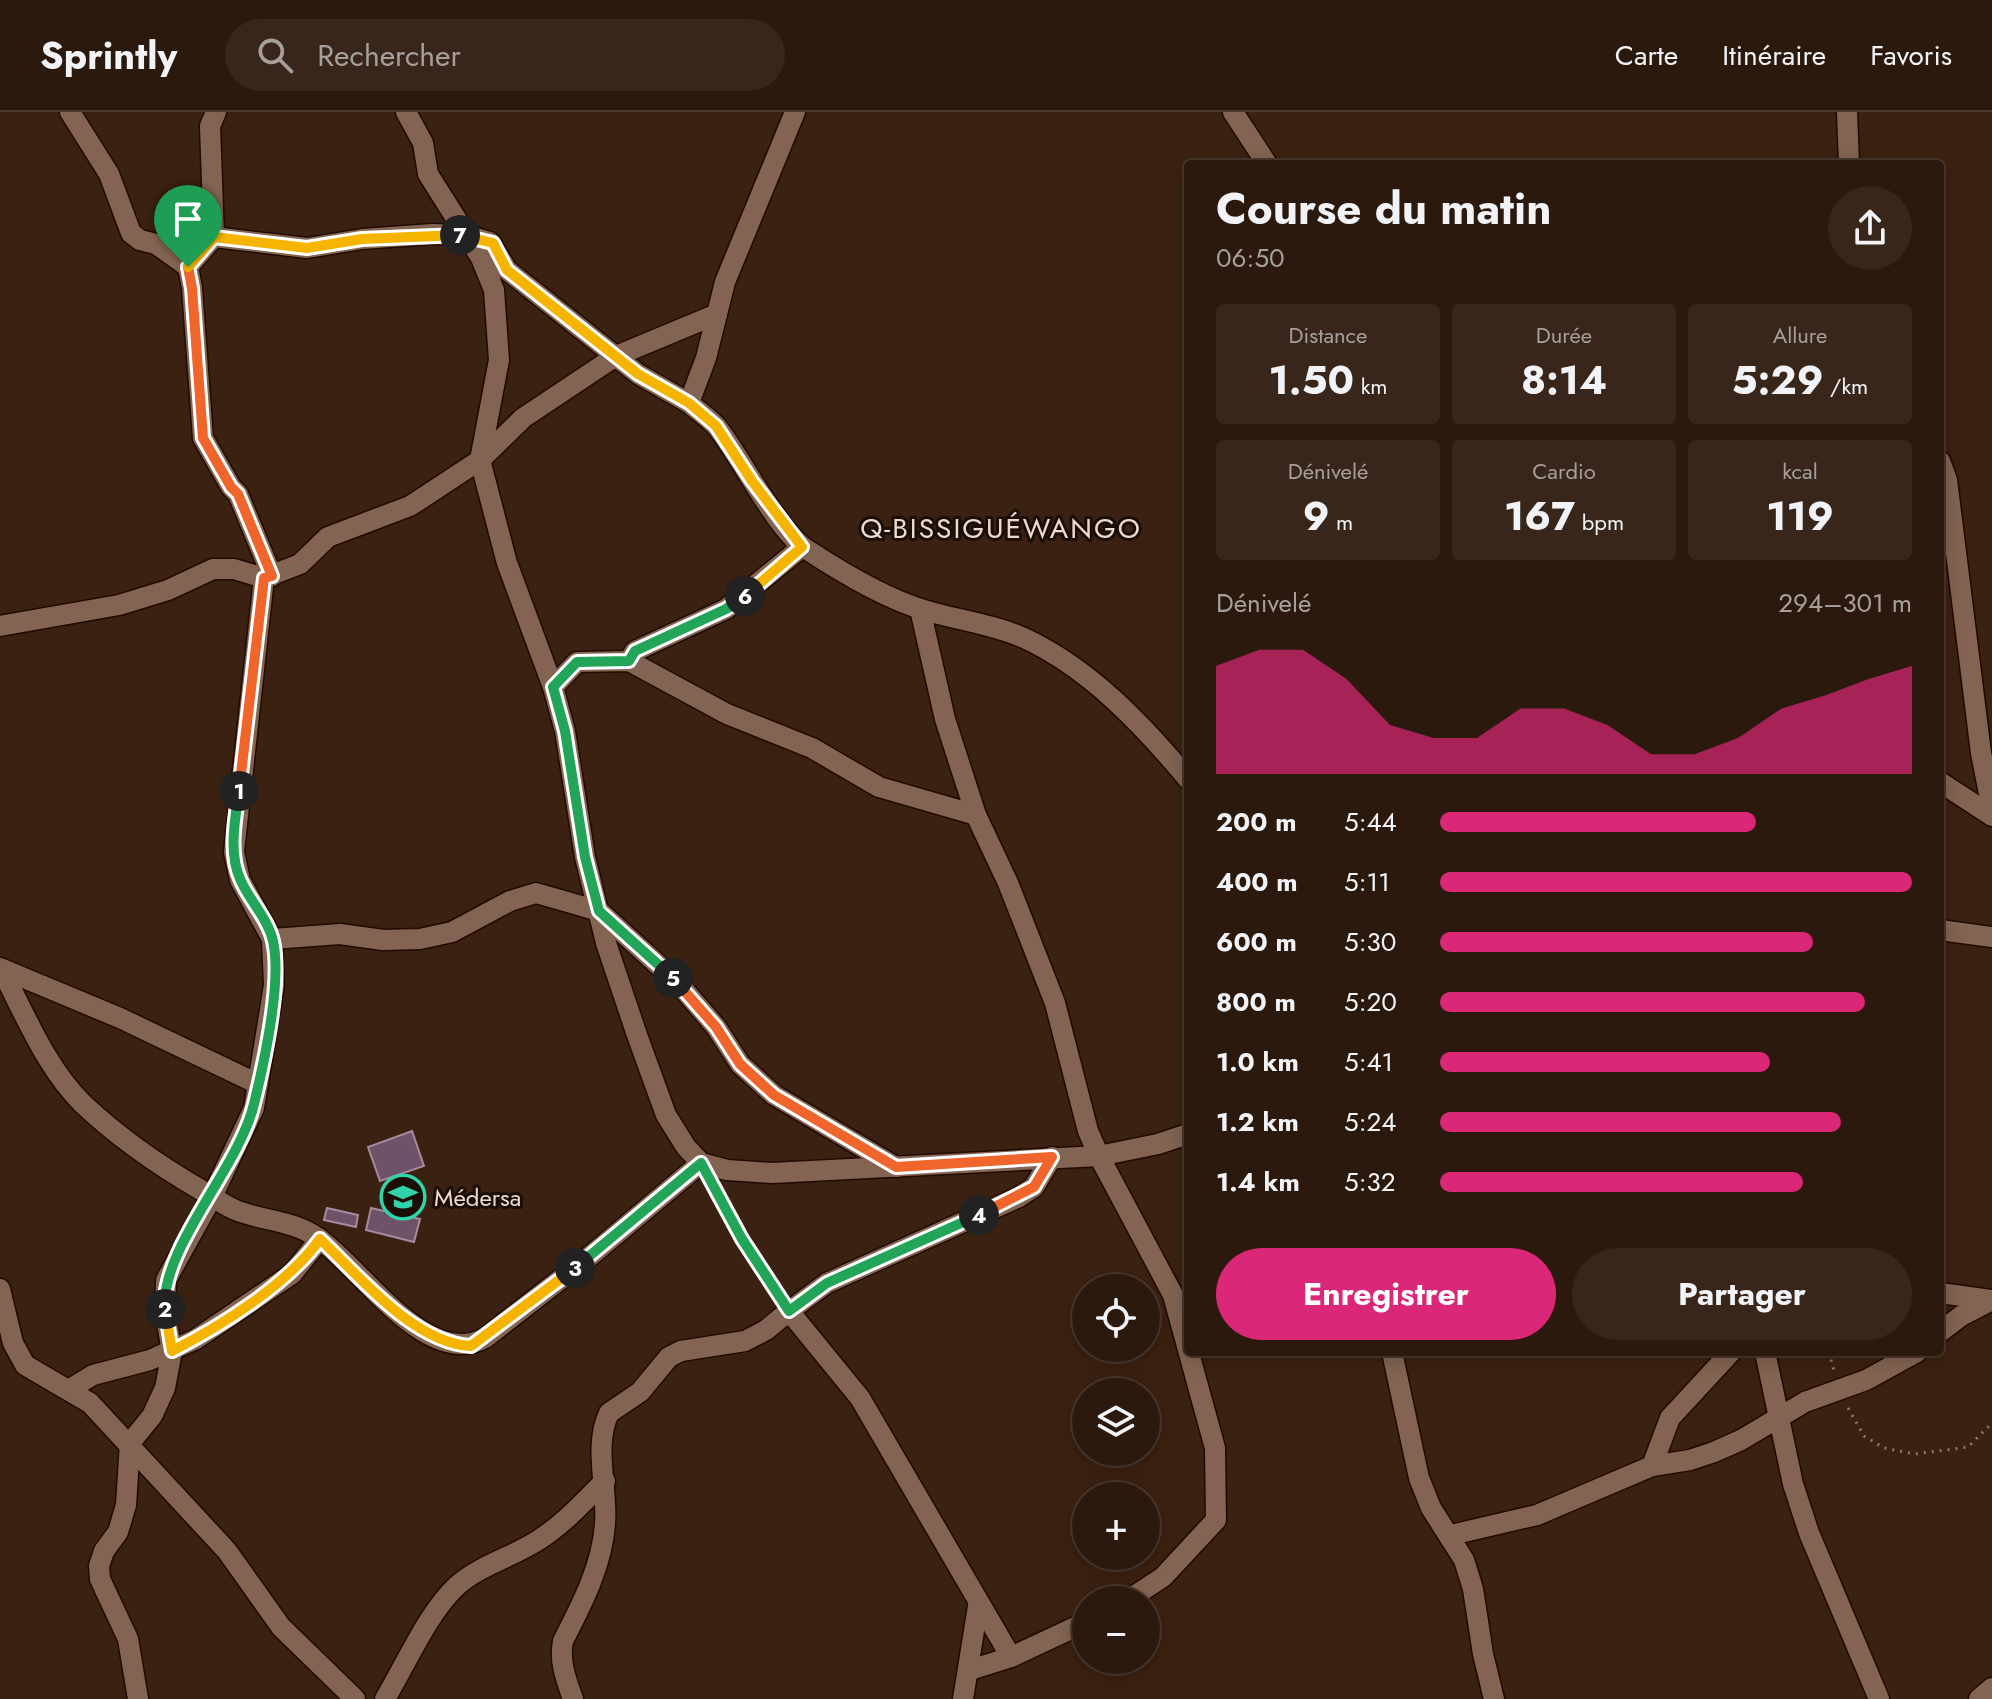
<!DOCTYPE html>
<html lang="fr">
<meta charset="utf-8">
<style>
:root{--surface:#2c190d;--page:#38261b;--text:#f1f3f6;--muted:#a6a09d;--line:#48382e;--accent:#db2777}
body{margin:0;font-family:Jost,sans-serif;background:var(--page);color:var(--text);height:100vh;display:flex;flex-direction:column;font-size:30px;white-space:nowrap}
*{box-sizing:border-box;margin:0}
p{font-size:26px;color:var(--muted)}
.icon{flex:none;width:44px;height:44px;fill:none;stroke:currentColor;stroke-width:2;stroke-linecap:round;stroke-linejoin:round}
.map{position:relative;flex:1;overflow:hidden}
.panel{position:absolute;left:1184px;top:48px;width:760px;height:1196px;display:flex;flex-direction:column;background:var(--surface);border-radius:8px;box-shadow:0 4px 20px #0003,0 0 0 2px var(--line)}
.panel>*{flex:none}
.controls{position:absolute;left:1072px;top:1162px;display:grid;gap:16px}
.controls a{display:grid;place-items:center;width:88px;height:88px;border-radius:50%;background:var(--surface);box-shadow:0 4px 20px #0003,0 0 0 2px var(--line);font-size:40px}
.pin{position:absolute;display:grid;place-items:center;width:68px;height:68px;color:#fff;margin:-82px -34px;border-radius:50% 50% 50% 0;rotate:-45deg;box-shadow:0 0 8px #0007}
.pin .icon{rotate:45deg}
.km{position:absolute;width:40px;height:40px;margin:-20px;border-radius:50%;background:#222;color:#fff;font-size:22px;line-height:40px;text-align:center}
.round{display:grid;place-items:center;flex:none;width:84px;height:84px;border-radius:42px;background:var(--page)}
.headline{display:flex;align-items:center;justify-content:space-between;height:136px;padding:0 32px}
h1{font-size:44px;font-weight:700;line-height:60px}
.metrics{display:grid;grid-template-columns:repeat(3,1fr);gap:12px;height:136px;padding:8px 32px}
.metrics div{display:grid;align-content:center;border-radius:8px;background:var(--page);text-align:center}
.metrics b{font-size:40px;font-weight:700}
.metrics small{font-size:22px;font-weight:400}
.metrics p{font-size:22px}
.chart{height:224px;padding:16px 32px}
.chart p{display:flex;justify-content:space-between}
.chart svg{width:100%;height:144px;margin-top:8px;fill:var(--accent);opacity:.7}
.action{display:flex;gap:16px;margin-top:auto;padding:16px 32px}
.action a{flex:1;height:92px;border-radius:48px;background:var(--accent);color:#fff;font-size:32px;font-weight:700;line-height:92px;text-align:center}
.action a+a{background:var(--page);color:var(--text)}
ul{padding:0 32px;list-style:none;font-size:26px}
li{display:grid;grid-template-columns:128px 96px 1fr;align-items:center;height:60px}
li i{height:20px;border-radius:10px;background:var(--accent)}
header{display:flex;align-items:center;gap:48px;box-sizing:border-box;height:112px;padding:0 40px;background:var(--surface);border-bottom:2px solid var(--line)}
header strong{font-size:38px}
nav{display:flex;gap:44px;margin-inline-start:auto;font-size:28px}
.search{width:560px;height:72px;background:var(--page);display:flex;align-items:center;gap:20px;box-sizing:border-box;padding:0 28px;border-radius:44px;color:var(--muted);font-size:30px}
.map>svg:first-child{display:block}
</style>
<header>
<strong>Sprintly</strong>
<div class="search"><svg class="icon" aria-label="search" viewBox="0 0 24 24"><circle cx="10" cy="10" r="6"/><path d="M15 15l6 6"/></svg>Rechercher</div>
<nav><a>Carte</a><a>Itinéraire</a><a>Favoris</a></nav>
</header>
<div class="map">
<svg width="1992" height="1587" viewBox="0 0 1992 1587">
<rect width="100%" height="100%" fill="#3b2111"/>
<g fill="#6e5368" stroke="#a789a0" stroke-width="2">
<path d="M 412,1019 L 424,1054 L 380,1069 L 368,1035 Z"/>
<path d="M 327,1096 L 358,1103 L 356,1115 L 324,1108 Z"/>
<path d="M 371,1096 L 420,1107 L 414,1130 L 366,1118 Z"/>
</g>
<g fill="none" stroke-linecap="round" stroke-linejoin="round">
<g stroke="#210a00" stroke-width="23">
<g id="minor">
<path d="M 70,0 L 109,62 L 131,121 L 140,128 L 156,132 L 188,155"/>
<path d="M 216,0 L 210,14 L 214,125 L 188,155 L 192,176 L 203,326 L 231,375 L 238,382 L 272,464"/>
<path d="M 406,0 L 423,31 L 428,62 L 481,146 L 494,178 L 499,248 L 480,348 L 507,451 L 553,575 L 565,619 L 585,745 L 606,831 L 637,923 L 666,1003 L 686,1035 L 701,1051 L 727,1058 L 772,1061 L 1099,1044 L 1158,1032 L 1188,1022"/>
<path d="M 1233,0 L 1267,52"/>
<path d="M 1847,0 L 1849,52"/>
<path d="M 214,125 L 307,136 L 362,127 L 433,122 L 466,123 L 490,130 L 507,158 L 638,262 L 689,291"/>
<path d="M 717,202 L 706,246 L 689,291 C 698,299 709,306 717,315 C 742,346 775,416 806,437 C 841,460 884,486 924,498 C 956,508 993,512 1024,526 C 1089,556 1142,612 1188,667"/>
<path d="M 1940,349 L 1947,368 L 1981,641 L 1992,697"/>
<path d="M 920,497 L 945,607 L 976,703 L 1008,771 L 1055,891 L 1088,1019 L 1099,1044 L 1173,1183 L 1215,1336 L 1216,1408 L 1163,1465 L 1128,1488"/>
<path d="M 0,514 L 119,493 L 168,478 L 213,457 L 234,457 L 264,466 L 300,452 L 328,425 L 410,394 L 480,348 L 523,306 L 616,244 L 717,202 L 725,170 L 795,0"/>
<path d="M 629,549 L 635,539 L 726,497 L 802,435"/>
<path d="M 553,575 L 577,550 L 629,549 L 727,602 L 812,636 L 879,675 L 976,703"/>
<path d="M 1940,670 L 1992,704"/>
<path d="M 1940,818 L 1992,825"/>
<path d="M 272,827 L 340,822 L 383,828 L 420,827 L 452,820 L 510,789 L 536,781 L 599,799 L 678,871 L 716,915 L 740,952 L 774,983 L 896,1055"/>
<path d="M 0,856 L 120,906 L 258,972"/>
<path d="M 1,857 C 25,902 46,956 83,992 C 119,1026 158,1053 201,1078 C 213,1085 225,1094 238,1099 C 265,1109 294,1109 318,1126 C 361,1155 426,1258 485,1226 L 589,1145 L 701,1051"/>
<path d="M 0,1177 L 13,1231 L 25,1253 L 90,1291 L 227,1439 L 281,1515 L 355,1587"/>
<path d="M 1940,1181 L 1992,1188"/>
<path d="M 1940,1220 L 1961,1204 L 1992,1188"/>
<path d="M 1392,1240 L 1419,1366 L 1431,1396 L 1464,1448 L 1473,1477 L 1483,1542 L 1494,1587"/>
<path d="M 1765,1240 L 1793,1372 L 1809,1421 L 1879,1587"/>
<path d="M 70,1277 L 93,1263 L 150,1248 L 196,1227 L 292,1162 L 320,1127"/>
<path d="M 1652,1354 L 1670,1306 L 1731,1240"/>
<path d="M 1451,1423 L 1537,1403 L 1652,1354 L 1690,1348 L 1714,1340 L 1741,1328 L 1805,1290 L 1866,1268 L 1917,1240"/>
<path d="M 1011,1545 L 860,1286 L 789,1199 L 827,1171 L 1019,1085 L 1034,1075 L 1052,1045"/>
<path d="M 970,1558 L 1011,1545 L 1086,1510"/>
<path d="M 138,1587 L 128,1527 L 100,1467 L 99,1454 L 104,1439 L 118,1420 L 126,1393 L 130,1331 L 152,1304 L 165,1276 L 172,1239 L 165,1201 L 166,1168 L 212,1085 L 254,996 L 274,873 L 272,827 L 240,768 L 234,740 L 264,466"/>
<path d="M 385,1587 C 406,1552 429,1498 459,1472 C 483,1452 515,1444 540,1427 C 565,1411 584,1389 605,1369"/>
<path d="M 573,1587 C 566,1567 559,1550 563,1529 C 582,1492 602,1454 605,1412 C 608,1377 593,1334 609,1301 L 640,1280 L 669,1245 L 681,1239 L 745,1229 L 766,1218 L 789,1199"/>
<path d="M 963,1587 L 978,1494"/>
<path d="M 1979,1587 L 1992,1576"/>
</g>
</g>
<g stroke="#8e786a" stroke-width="3" stroke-dasharray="2 6" stroke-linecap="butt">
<path d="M 714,1076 L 778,1183"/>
<path d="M 1829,1240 L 1834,1259"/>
<path d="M 1848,1296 L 1864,1324 L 1884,1336 L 1915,1342 L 1968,1335 L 1992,1311"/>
</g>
<use href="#minor" stroke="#836452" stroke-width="20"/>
</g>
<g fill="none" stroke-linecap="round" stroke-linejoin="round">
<g stroke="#fff" stroke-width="16">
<path id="split-1" d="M 188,155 L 192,176 L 203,326 L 231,375 L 238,382 L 272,464 L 264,466 L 239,679"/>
</g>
<g stroke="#fff" stroke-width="16">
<path id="split-2" d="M 165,1197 C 160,1137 239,1056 254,992 C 264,951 282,869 273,829 C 268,807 250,789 241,769 C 228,742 235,708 239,679"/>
</g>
<g stroke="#fff" stroke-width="16">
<path id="split-3" d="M 165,1197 L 172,1239 C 221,1214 288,1172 320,1127 C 360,1165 414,1231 471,1234 L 575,1156"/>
</g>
<g stroke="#fff" stroke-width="16">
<path id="split-4" d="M 575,1156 L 701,1051 L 742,1127 L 789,1199 L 827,1171 L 979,1103"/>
</g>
<g stroke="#fff" stroke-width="16">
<path id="split-5" d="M 673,866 L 716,915 L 740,952 L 774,983 L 896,1055 L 1052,1045 L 1034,1075 L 979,1103"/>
</g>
<g stroke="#fff" stroke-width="16">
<path id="split-6" d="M 673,866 L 599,799 L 585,745 L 565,619 L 553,575 L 577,550 L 629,549 L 635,539 L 726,497 L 745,484"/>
</g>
<g stroke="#fff" stroke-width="16">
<path id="split-7" d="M 460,123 L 493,131 L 507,158 L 638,262 L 689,291 L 716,314 L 752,369 L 802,435 L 745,484"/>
</g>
<g stroke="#fff" stroke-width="16">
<path id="split-8" d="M 188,155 L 214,125 L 307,136 L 362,127 L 460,123"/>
</g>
<use href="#split-1" stroke="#f0652b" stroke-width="10"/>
<use href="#split-2" stroke="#22a559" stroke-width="10"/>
<use href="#split-3" stroke="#f5b400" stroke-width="10"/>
<use href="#split-4" stroke="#22a559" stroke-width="10"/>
<use href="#split-5" stroke="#f0652b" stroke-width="10"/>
<use href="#split-6" stroke="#22a559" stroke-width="10"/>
<use href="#split-7" stroke="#f5b400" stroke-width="10"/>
<use href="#split-8" stroke="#f5b400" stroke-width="10"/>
</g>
<defs>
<g id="school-ring" transform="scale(2.3)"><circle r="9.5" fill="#1a0e07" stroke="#30d4aa" stroke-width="1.5"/><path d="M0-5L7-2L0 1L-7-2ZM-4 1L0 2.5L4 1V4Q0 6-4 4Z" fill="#30d4aa"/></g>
</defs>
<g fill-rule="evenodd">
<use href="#school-ring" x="403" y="1085"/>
</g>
<g text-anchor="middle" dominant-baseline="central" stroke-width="6" stroke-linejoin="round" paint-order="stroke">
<g font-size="24" fill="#ecdad0" stroke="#1a0e07" text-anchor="start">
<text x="434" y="1085">Médersa</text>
</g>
<g font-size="28" letter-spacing="2" fill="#ecdad0" stroke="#1a0e07">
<text x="1001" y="416">Q-BISSIGUÉWANGO</text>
</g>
</g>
</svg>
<div class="controls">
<a><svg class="icon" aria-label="locate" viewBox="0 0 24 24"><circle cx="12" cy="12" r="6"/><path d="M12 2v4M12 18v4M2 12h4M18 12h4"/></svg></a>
<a><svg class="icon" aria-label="layers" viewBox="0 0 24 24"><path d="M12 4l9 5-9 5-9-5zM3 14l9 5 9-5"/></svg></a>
<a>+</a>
<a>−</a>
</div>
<div class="pin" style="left:188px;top:155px;background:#1e9e55"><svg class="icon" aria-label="arrive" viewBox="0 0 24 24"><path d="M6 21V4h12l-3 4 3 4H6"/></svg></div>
<b class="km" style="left:239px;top:679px">1</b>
<b class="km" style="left:165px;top:1197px">2</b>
<b class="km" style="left:575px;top:1156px">3</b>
<b class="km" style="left:979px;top:1103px">4</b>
<b class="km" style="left:673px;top:866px">5</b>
<b class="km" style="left:745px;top:484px">6</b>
<b class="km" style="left:460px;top:123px">7</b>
<section class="panel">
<div class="headline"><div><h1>Course du matin</h1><p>06:50</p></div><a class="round"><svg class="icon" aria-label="share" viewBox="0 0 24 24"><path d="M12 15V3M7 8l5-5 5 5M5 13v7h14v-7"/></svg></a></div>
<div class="metrics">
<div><p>Distance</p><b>1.50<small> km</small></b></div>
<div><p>Durée</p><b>8:14</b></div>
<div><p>Allure</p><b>5:29<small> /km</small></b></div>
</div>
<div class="metrics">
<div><p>Dénivelé</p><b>9<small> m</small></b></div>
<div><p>Cardio</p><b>167<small> bpm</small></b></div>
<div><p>kcal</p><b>119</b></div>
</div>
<div class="chart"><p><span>Dénivelé</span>294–301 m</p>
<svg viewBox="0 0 160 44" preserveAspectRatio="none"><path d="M0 44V11L10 6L20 6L30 15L40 29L50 33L60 33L70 24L80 24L90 29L100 38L110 38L120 33L130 24L140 20L150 15L160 11V44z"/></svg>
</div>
<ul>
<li><b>200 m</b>5:44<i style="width:67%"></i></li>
<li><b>400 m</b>5:11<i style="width:100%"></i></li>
<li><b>600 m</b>5:30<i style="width:79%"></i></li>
<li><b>800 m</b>5:20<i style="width:90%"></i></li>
<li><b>1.0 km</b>5:41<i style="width:70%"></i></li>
<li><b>1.2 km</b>5:24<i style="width:85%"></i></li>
<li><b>1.4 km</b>5:32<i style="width:77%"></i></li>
</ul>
<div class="action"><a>Enregistrer</a><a>Partager</a></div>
</section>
</div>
